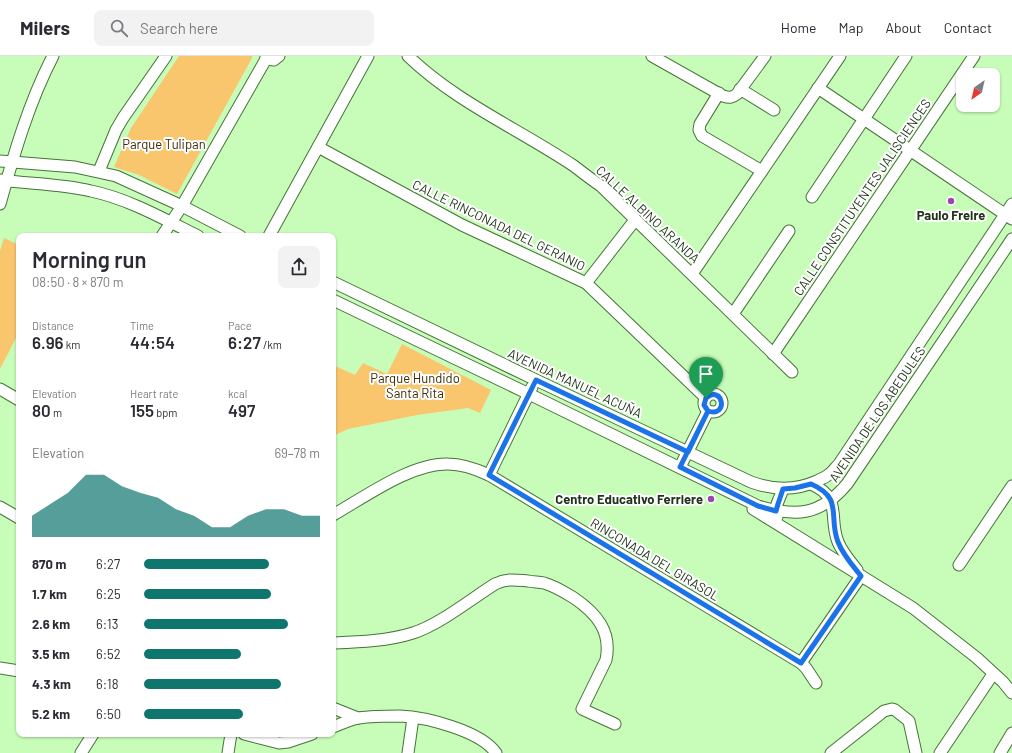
<!DOCTYPE html>
<meta charset="utf-8">
<style>
:root{--surface:#fff;--page:#f2f2f3;--text:#2b2b33;--muted:#7c7c81;--line:#e1e1e2;--accent:#0f766e}
body{margin:0;font-family:Barlow,sans-serif;background:var(--page);color:var(--text);height:100vh;display:flex;flex-direction:column;font-size:15px;white-space:nowrap}
*{box-sizing:border-box;margin:0}
p{font-size:13px;color:var(--muted)}
.icon{flex:none;width:22px;height:22px;fill:none;stroke:currentColor;stroke-width:2;stroke-linecap:round;stroke-linejoin:round}
.map{position:relative;flex:1;overflow:hidden}
.drawer{position:absolute;left:16px;top:177px;width:320px;height:504px;display:flex;flex-direction:column;background:var(--surface);border-radius:8px;box-shadow:0 1px 3px #0004}
.drawer>*{flex:none}
.needle{width:26px;rotate:214deg}
.buttons{position:absolute;left:956px;top:12px;display:grid;gap:8px}
.buttons a{display:grid;place-items:center;width:44px;height:44px;border-radius:8px;background:var(--surface);box-shadow:0 1px 3px #0004;font-size:20px}
.pin{position:absolute;display:grid;place-items:center;width:34px;height:34px;color:#fff;margin:-41px -17px;border-radius:50% 50% 50% 0;rotate:-45deg;box-shadow:0 0 4px #0007}
.pin .icon{rotate:45deg}
.round{display:grid;place-items:center;flex:none;width:42px;height:42px;border-radius:8px;background:var(--page)}
.headline{display:flex;align-items:center;justify-content:space-between;height:68px;padding:0 16px}
h1{font-size:22px;font-weight:600;line-height:30px}
.figures{display:grid;grid-template-columns:repeat(3,1fr);gap:6px;height:68px;padding:4px 16px}
.figures div{display:grid;align-content:center}
.figures b{font-size:17px;font-weight:600}
.figures small{font-size:11px;font-weight:400}
.figures p{font-size:11px}
.chart{height:112px;padding:8px 16px}
.chart p{display:flex;justify-content:space-between}
.chart svg{width:100%;height:72px;margin-top:4px;fill:var(--accent);opacity:.7}
ul{padding:0 16px;list-style:none;font-size:13px}
li{display:grid;grid-template-columns:64px 48px 1fr;align-items:center;height:30px}
li i{height:10px;border-radius:5px;background:var(--accent)}
header{display:flex;align-items:center;gap:24px;box-sizing:border-box;height:56px;padding:0 20px;background:var(--surface);border-bottom:1px solid var(--line)}
header strong{font-size:19px}
nav{display:flex;gap:22px;margin-inline-start:auto;font-size:14px}
.search{width:280px;height:36px;background:var(--page);display:flex;align-items:center;gap:10px;box-sizing:border-box;padding:0 14px;border-radius:8px;color:var(--muted);font-size:15px}
.map>svg:first-child{display:block}
</style>
<header>
<strong>Milers</strong>
<div class="search"><svg class="icon" aria-label="search" viewBox="0 0 24 24"><circle cx="10" cy="10" r="6"/><path d="M15 15l6 6"/></svg>Search here</div>
<nav><a>Home</a><a>Map</a><a>About</a><a>Contact</a></nav>
</header>
<div class="map">
<svg width="1012" height="697" viewBox="0 0 1012 697">
<rect width="100%" height="100%" fill="#c8fcb9"/>
<g fill="#f9c56d">
<path d="M 179,0 L 252,0 L 252,2 L 177,138 L 139,119 L 114,111 L 131,72 Z"/>
<path d="M 4,182 L 19,189 L 19,276 L 0,313 L 0,195 Z"/>
<path d="M 402,288 L 491,334 L 480,357 L 468,352 L 417,359 L 348,373 L 333,380 L 333,309 L 355,319 L 363,307 L 387,318 Z"/>
</g>
<g fill="none" stroke-linecap="round" stroke-linejoin="round">
<g stroke="#467438" stroke-width="13">
<g id="minor">
<path d="M 408,0 C 457,47 519,73 574,110 C 583,117 592,124 601,130 L 792,316"/>
<path d="M 652,0 L 723,40 C 729,42 732,42 737,38 L 765,0"/>
<path d="M 266,3 L 274,4 L 279,0"/>
<path d="M 818,32 L 1012,163"/>
<path d="M 740,33 L 774,54"/>
<path d="M 719,37 L 700,68 L 699,74 L 702,80 L 762,115"/>
<path d="M 318,91 L 462,169 L 586,227 L 706,342"/>
<path d="M 0,105 L 75,111 L 116,120 L 182,150 L 240,180"/>
<path d="M 99,115 L 116,74 L 123,62 L 166,0"/>
<path d="M 0,124 C 30,128 62,128 91,135 C 129,143 164,163 198,180"/>
<path d="M 812,141 L 906,0"/>
<path d="M 0,148 C 14,98 29,46 53,0"/>
<path d="M 162,180 L 182,150 L 266,3 L 266,0"/>
<path d="M 269,180 L 368,0"/>
<path d="M 692,218 L 840,0"/>
<path d="M 333,226 L 536,324 L 751,426 C 773,434 795,435 817,425 C 820,423 825,422 828,419 C 832,417 835,412 839,408 L 1012,148"/>
<path d="M 586,227 L 635,164"/>
<path d="M 333,244 L 529,338 L 758,450 C 796,461 820,460 847,428 L 1012,183"/>
<path d="M 733,258 L 789,175"/>
<path d="M 773,298 L 974,0"/>
<path d="M 0,333 L 19,344"/>
<circle cx="713" cy="347" r="9"/>
<path d="M 680,411 L 708,355"/>
<path d="M 489,419 L 532,331"/>
<path d="M 811,428 C 843,442 828,461 838,486 C 842,496 850,505 857,514"/>
<path d="M 0,451 L 19,462"/>
<path d="M 753,453 L 913,552 L 977,602 L 1003,626 L 1012,637"/>
<path d="M 333,459 C 365,441 411,407 448,408 C 462,408 476,413 489,419 L 801,607 L 806,612 L 816,627"/>
<path d="M 777,461 L 777,448 L 783,433"/>
<path d="M 959,509 L 1012,430"/>
<path d="M 333,587 C 359,586 388,585 413,577 C 439,569 471,543 495,528 C 507,522 516,524 528,525 C 533,526 539,526 544,527 C 555,530 564,536 574,542 C 596,557 612,575 606,604 L 582,653 L 615,668"/>
<path d="M 801,607 L 861,520"/>
<path d="M 0,612 L 19,615"/>
<path d="M 333,652 L 358,662"/>
<path d="M 333,671 C 341,668 351,663 359,662 C 372,660 387,660 400,660 C 426,661 481,675 496,697"/>
<path d="M 244,678 L 279,687 L 288,686 L 312,678"/>
<path d="M 81,697 L 93,678"/>
<path d="M 228,697 L 231,678"/>
<path d="M 408,697 L 413,662"/>
<path d="M 831,697 L 884,655 L 892,653 L 895,654 L 909,665 L 916,697"/>
<path d="M 940,697 L 993,618"/>
<path d="M 1000,697 L 1012,677"/>
</g>
</g>
<use href="#minor" stroke="#fff" stroke-width="11"/>
</g>
<g fill="none" stroke-linecap="round" stroke-linejoin="round">
<g stroke="#fff" stroke-width="8">
<path id="route" d="M 706,342 L 704,349 L 708,355 L 688,396 L 536,324 L 489,419 L 801,607 L 861,520 C 853,510 843,499 838,486 C 828,461 844,442 811,428 L 795,432 L 783,433 L 778,448 L 776,455 L 758,450 L 680,411 L 708,355 C 729,362 723,328 706,342"/>
</g>
<use href="#route" stroke="#1a73e8" stroke-width="5"/>
</g>
<g fill="#9c45b2" stroke="#fff" stroke-width="1.5">
<circle cx="951" cy="145" r="4"/>
<circle cx="711" cy="443" r="4"/>
</g>
<g text-anchor="middle" dominant-baseline="central" stroke-width="4" stroke-linejoin="round" paint-order="stroke">
<g font-size="13" fill="#3e2900" stroke="#fff">
<text x="164" y="88">Parque Tulipan</text>
<text x="415" y="322">Parque Hundido<tspan x="415" dy="15">Santa Rita</tspan></text>
</g>
<g font-size="13" fill="#21351b" stroke="#fff">
<text transform="translate(862 141) rotate(-56)">CALLE CONSTITUYENTES JALISCIENCES</text>
<text transform="translate(648 158) rotate(43)">CALLE ALBINO ARANDA</text>
<text transform="translate(499 169) rotate(26)">CALLE RINCONADA DEL GERANIO</text>
<text transform="translate(575 327) rotate(25)">AVENIDA MANUEL ACUÑA</text>
<text transform="translate(877 358) rotate(-56)">AVENIDA DE LOS ABEDULES</text>
<text transform="translate(655 503) rotate(31)">RINCONADA DEL GIRASOL</text>
</g>
<g font-size="13" font-weight="bold" fill="#21351b" stroke="#fff">
<text x="951" y="159">Paulo Freire</text>
<text x="703" y="443" text-anchor="end">Centro Educativo Ferriere</text>
</g>
</g>
</svg>
<div class="buttons">
<a><svg class="needle" viewBox="-14 -14 28 28"><path d="M0-13l5 13h-10z" fill="#e53935"/><path d="M0 13l5-13h-10z" fill="#7c7c81"/></svg></a>
</div>
<div class="pin" style="left:706px;top:342px;background:#1e9e55"><svg class="icon" aria-label="arrive" viewBox="0 0 24 24"><path d="M6 21V4h12l-3 4 3 4H6"/></svg></div>
<section class="drawer">
<div class="headline"><div><h1>Morning run</h1><p>08:50 · 8 × 870 m</p></div><a class="round"><svg class="icon" aria-label="share" viewBox="0 0 24 24"><path d="M12 15V3M7 8l5-5 5 5M5 13v7h14v-7"/></svg></a></div>
<div class="figures">
<div><p>Distance</p><b>6.96<small> km</small></b></div>
<div><p>Time</p><b>44:54</b></div>
<div><p>Pace</p><b>6:27<small> /km</small></b></div>
</div>
<div class="figures">
<div><p>Elevation</p><b>80<small> m</small></b></div>
<div><p>Heart rate</p><b>155<small> bpm</small></b></div>
<div><p>kcal</p><b>497</b></div>
</div>
<div class="chart"><p><span>Elevation</span>69–78 m</p>
<svg viewBox="0 0 160 44" preserveAspectRatio="none"><path d="M0 44V31L10 24L20 17L30 6L40 6L50 13L60 17L70 20L80 27L90 31L100 38L110 38L120 31L130 27L140 27L150 31L160 31V44z"/></svg>
</div>
<ul>
<li><b>870 m</b>6:27<i style="width:71%"></i></li>
<li><b>1.7 km</b>6:25<i style="width:72%"></i></li>
<li><b>2.6 km</b>6:13<i style="width:82%"></i></li>
<li><b>3.5 km</b>6:52<i style="width:55%"></i></li>
<li><b>4.3 km</b>6:18<i style="width:78%"></i></li>
<li><b>5.2 km</b>6:50<i style="width:56%"></i></li>
</ul>
</section>
</div>
